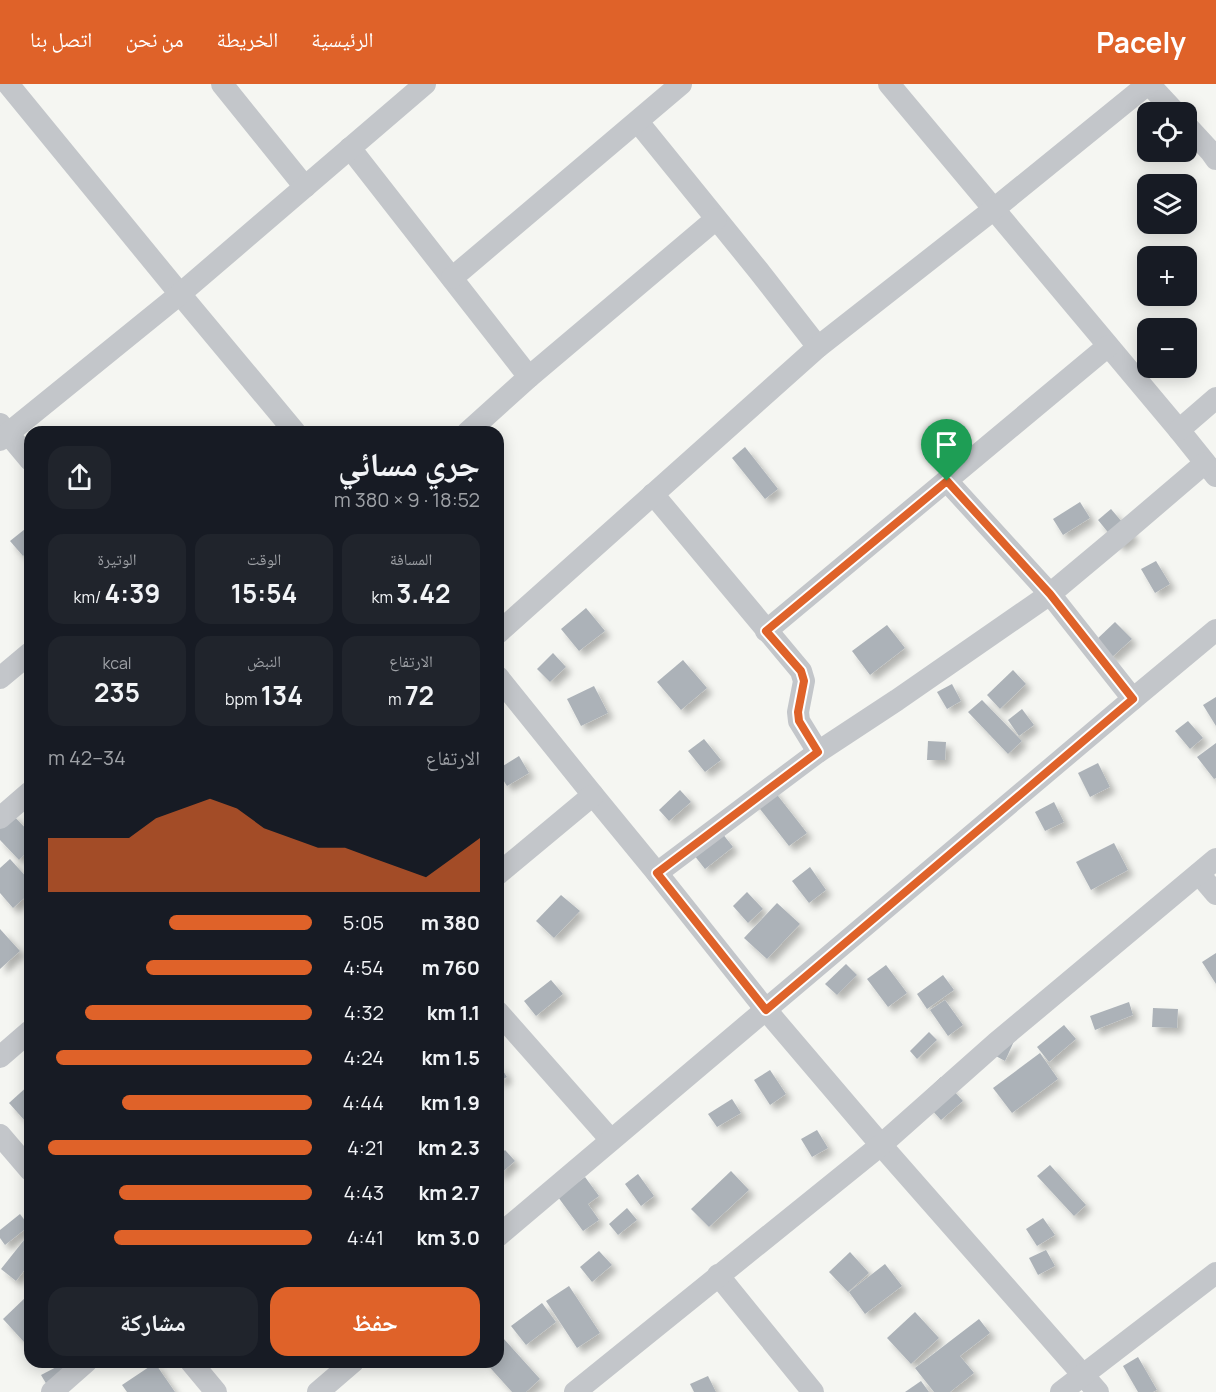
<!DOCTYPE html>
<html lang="ar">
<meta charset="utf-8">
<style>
:root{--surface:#171b24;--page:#20242c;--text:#f1f3f6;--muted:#9ea1a6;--accent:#df6229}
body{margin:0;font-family:Manrope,"Noto Naskh Arabic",sans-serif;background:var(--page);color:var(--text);direction:rtl;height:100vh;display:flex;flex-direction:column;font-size:22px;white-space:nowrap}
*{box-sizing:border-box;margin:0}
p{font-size:20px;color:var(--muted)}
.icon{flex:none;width:33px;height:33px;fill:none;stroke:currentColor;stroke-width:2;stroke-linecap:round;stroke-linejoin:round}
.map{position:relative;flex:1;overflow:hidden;direction:ltr}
.details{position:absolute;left:24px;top:342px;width:480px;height:942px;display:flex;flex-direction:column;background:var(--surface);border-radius:18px;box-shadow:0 3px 15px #0003;direction:rtl}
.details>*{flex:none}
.buttons{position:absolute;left:1137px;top:18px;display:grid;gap:12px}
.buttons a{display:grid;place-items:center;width:60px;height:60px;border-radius:12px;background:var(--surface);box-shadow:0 3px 15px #0003;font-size:30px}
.pin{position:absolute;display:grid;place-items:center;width:51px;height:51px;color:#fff;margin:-62px -26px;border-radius:50% 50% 50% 0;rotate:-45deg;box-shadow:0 0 6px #0007}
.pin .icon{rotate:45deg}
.round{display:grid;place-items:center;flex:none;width:63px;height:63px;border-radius:18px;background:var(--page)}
.summary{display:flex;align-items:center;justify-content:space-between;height:102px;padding:0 24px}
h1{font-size:33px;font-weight:700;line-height:45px}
.metrics{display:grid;grid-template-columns:repeat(3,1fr);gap:9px;height:102px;padding:6px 24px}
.metrics div{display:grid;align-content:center;border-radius:15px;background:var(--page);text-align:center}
.metrics b{font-size:26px;font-weight:700}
.metrics small{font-size:16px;font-weight:400}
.metrics p{font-size:16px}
.chart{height:168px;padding:12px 24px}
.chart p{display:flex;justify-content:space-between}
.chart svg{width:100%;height:108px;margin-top:6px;fill:var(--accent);opacity:.7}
.action{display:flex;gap:12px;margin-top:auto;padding:12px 24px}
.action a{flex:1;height:69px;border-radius:18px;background:var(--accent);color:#fff;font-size:24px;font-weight:700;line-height:69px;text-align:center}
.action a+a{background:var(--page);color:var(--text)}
ul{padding:0 24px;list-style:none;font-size:20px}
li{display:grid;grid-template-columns:96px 72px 1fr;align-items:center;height:45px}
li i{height:15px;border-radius:8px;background:var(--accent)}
header{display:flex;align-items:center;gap:36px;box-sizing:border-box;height:84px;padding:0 30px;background:var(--accent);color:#fff}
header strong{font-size:28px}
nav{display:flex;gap:33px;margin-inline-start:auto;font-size:21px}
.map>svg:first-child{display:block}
</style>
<header>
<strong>Pacely</strong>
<nav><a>الرئيسية</a><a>الخريطة</a><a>من نحن</a><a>اتصل بنا</a></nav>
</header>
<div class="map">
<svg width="1216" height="1308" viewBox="0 0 1216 1308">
<defs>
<filter id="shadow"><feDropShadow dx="5.5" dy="5.5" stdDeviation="3" flood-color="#0004"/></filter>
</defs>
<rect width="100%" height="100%" fill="#f5f6f2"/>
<g fill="#acb2b8" filter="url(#shadow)">
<path d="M 745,363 L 778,405 L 765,415 L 732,374 Z"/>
<path d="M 1080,418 L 1090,434 L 1063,451 L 1053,435 Z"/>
<path d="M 1111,425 L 1134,452 L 1120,463 L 1098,436 Z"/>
<path d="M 30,441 L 30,466 L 23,472 L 10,457 Z"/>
<path d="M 1156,477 L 1170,500 L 1155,509 L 1141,485 Z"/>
<path d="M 586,524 L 605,547 L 579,567 L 561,545 Z"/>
<path d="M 1115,538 L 1132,555 L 1111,574 L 1095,557 Z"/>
<path d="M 887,541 L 905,564 L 870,591 L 852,567 Z"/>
<path d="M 553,569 L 566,583 L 550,598 L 537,585 Z"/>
<path d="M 683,576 L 707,604 L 681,626 L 657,598 Z"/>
<path d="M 1013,586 L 1026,600 L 1000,625 L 987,611 Z"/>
<path d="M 952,600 L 961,617 L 947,625 L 937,608 Z"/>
<path d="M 594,602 L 608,629 L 581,642 L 567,615 Z"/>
<path d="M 1216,613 L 1216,642 L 1203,621 Z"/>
<path d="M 982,616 L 1022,657 L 1008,670 L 968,628 Z"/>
<path d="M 1022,625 L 1034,641 L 1019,652 L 1008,636 Z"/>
<path d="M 1188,637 L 1203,654 L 1190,665 L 1175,647 Z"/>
<path d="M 704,655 L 721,676 L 705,688 L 688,667 Z"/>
<path d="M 928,657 L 946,658 L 945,676 L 927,676 Z"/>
<path d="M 1216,659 L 1216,694 L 1214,695 L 1197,673 Z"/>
<path d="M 519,672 L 529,689 L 507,702 L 498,688 L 498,685 Z"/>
<path d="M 1098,679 L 1110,703 L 1090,713 L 1078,689 Z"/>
<path d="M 771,703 L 807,749 L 789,762 L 753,716 Z"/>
<path d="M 680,706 L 691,718 L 669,737 L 659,726 Z"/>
<path d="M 1054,718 L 1064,738 L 1045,747 L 1035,728 Z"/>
<path d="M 11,729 L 30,749 L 30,765 L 19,776 L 0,756 L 0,739 Z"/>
<path d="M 722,749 L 733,763 L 705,785 L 694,771 Z"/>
<path d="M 1114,759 L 1128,786 L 1091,806 L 1076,778 Z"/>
<path d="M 10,775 L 30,797 L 30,809 L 13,824 L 0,809 L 0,784 Z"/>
<path d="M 810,783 L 826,806 L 809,819 L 792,797 Z"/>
<path d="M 747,808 L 763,825 L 748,839 L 733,822 Z"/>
<path d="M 561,811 L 580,827 L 554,854 L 536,837 Z"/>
<path d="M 777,819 L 800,840 L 767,875 L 744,854 Z"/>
<path d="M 0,845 L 20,867 L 0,885 Z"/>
<path d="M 1216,869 L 1216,900 L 1202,878 Z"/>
<path d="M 846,880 L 857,891 L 837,911 L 825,900 Z"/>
<path d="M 886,881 L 907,909 L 888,923 L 867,895 Z"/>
<path d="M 943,891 L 954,906 L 927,925 L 917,910 Z"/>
<path d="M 551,896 L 563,910 L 536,932 L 524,917 Z"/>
<path d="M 945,916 L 963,941 L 948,952 L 930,926 Z"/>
<path d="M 1129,918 L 1133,931 L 1095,946 L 1090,932 Z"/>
<path d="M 1153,924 L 1178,925 L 1177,944 L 1152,943 Z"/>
<path d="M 1064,941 L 1076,955 L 1049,978 L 1037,963 Z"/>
<path d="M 929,948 L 937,956 L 917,975 L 910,967 Z"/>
<path d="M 1015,955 L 1005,977 L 994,971 Z"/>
<path d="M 1040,969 L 1058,995 L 1012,1029 L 993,1004 Z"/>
<path d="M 498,979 L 507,993 L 498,998 Z"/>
<path d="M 770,986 L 786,1010 L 770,1021 L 754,996 Z"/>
<path d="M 941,993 L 963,1017 L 941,1036 L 920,1013 Z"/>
<path d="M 30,1000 L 30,1034 L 26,1038 L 9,1019 Z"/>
<path d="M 732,1015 L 741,1029 L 717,1043 L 708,1030 Z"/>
<path d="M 817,1046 L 828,1064 L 812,1073 L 801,1055 Z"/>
<path d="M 505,1066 L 515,1077 L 498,1092 L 498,1073 Z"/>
<path d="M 1050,1081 L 1086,1121 L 1074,1132 L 1037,1092 Z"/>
<path d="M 731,1087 L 749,1106 L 709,1143 L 691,1125 Z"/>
<path d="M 638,1090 L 654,1112 L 641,1122 L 625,1100 Z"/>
<path d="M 585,1093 L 599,1112 L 588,1120 L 599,1136 L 583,1147 L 558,1113 Z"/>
<path d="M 627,1124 L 637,1136 L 618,1151 L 609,1140 Z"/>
<path d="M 20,1130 L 29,1142 L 5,1161 L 0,1154 L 0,1146 Z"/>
<path d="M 1043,1134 L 1055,1151 L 1037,1162 L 1026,1145 Z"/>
<path d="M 24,1156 L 30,1161 L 30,1179 L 16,1197 L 1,1185 Z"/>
<path d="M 1046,1166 L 1055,1182 L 1038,1191 L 1029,1174 Z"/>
<path d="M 599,1167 L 612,1181 L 592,1198 L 580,1183 Z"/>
<path d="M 850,1168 L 869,1189 L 848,1208 L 829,1188 Z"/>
<path d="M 885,1180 L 902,1202 L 865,1230 L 849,1208 Z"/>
<path d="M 569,1202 L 600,1249 L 577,1264 L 546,1217 Z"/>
<path d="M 27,1212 L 30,1215 L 30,1252 L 24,1258 L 3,1235 Z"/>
<path d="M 542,1219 L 556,1238 L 526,1261 L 511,1242 Z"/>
<path d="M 915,1228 L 939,1254 L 911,1280 L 887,1254 Z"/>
<path d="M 979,1235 L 990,1249 L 960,1272 L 974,1289 L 950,1308 L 934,1308 L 915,1284 Z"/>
<path d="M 503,1254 L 540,1295 L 526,1308 L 512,1308 L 485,1278 L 498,1278 L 498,1258 Z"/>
<path d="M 1138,1273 L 1157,1306 L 1153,1308 L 1138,1308 L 1123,1282 Z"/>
<path d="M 66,1278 L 70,1278 L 50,1306 L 41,1291 Z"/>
<path d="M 155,1279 L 175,1308 L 127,1308 L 122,1301 Z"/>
<path d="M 708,1292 L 716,1308 L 694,1308 L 690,1300 Z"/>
<path d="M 921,1297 L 929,1308 L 905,1308 Z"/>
</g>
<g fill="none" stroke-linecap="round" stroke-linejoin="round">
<g stroke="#c3c6ca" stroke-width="22">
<path d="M 8,0 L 180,210 L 295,348"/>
<path d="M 222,0 L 305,103"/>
<path d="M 889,0 L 1179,346 L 1216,392"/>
<path d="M 1149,0 L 1175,28"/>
<path d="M 638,38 L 758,186 L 818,263"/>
<path d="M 1186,41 L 1211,68 L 1216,75"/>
<path d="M 350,64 L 529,293"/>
<path d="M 452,194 L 681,0"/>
<path d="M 0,340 L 30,376"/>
<path d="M 1179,346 L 1216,314"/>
<path d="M 468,348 L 529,293 L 716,135"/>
<path d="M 0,356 L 180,210 L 425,0"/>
<path d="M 947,397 L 1050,510 L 1133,615"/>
<path d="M 653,410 L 801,587 L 804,597 L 798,628 L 799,637 L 818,668"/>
<path d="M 766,547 L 1108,262"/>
<path d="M 498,549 L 818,263 L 994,125 L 1148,0"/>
<path d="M 498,593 L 593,711 L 657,789 L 766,926 L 881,1061 L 1098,1308"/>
<path d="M 0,594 L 30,569"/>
<path d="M 0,734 L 30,708"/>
<path d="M 657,789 L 818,668 L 897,616 L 1050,510 L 1123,449 L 1205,379"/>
<path d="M 498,790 L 593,711"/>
<path d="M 1199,790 L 1216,810"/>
<path d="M 498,928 L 611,1056"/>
<path d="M 0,973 L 30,947"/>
<path d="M 0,1051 L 30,1086"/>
<path d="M 498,1152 L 1133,615 L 1216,546"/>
<path d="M 718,1191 L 813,1308"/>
<path d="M 191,1278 L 216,1308"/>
<path d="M 52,1308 L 86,1278"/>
<path d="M 318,1308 L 353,1278"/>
<path d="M 575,1308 L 881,1061 L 996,959 L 1216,775"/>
<path d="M 1061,1308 L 1216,1189"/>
</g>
</g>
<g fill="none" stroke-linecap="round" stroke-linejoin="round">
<g stroke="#fff" stroke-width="12">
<path id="route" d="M 947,397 L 1050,510 L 1133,615 L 766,926 L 657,789 L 818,668 L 799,637 L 798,628 L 804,597 L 801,587 L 766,547 Z"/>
</g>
<use href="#route" stroke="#df6229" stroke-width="8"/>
</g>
</svg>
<div class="buttons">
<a><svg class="icon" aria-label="locate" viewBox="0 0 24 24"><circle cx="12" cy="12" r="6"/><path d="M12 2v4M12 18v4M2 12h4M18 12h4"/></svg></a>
<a><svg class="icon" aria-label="layers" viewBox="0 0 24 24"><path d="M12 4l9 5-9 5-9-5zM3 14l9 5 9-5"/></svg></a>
<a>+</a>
<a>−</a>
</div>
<div class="pin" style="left:947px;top:397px;background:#1e9e55"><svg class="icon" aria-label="arrive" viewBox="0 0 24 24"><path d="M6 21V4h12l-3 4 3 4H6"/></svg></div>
<section class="details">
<div class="summary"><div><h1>جري مسائي</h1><p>18:52 · 9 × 380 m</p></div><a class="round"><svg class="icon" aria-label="share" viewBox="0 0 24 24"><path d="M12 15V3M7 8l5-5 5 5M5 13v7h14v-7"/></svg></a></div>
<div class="metrics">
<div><p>المسافة</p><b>3.42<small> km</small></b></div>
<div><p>الوقت</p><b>15:54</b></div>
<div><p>الوتيرة</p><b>4:39<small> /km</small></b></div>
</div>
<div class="metrics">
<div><p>الارتفاع</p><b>72<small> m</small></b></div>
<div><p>النبض</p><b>134<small> bpm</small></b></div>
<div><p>kcal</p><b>235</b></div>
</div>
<div class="chart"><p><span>الارتفاع</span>34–42 m</p>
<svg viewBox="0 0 160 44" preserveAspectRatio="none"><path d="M0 44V22L10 22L20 22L30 22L40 14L50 10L60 6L70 10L80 18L90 22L100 26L110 26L120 30L130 34L140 38L150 30L160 22V44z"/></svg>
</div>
<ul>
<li><b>380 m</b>5:05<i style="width:54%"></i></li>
<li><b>760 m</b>4:54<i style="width:63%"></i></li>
<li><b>1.1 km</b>4:32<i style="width:86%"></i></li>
<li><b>1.5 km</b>4:24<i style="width:97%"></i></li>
<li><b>1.9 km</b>4:44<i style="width:72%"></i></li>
<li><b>2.3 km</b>4:21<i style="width:100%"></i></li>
<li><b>2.7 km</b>4:43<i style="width:73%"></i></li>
<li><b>3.0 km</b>4:41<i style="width:75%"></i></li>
</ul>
<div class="action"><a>حفظ</a><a>مشاركة</a></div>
</section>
</div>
